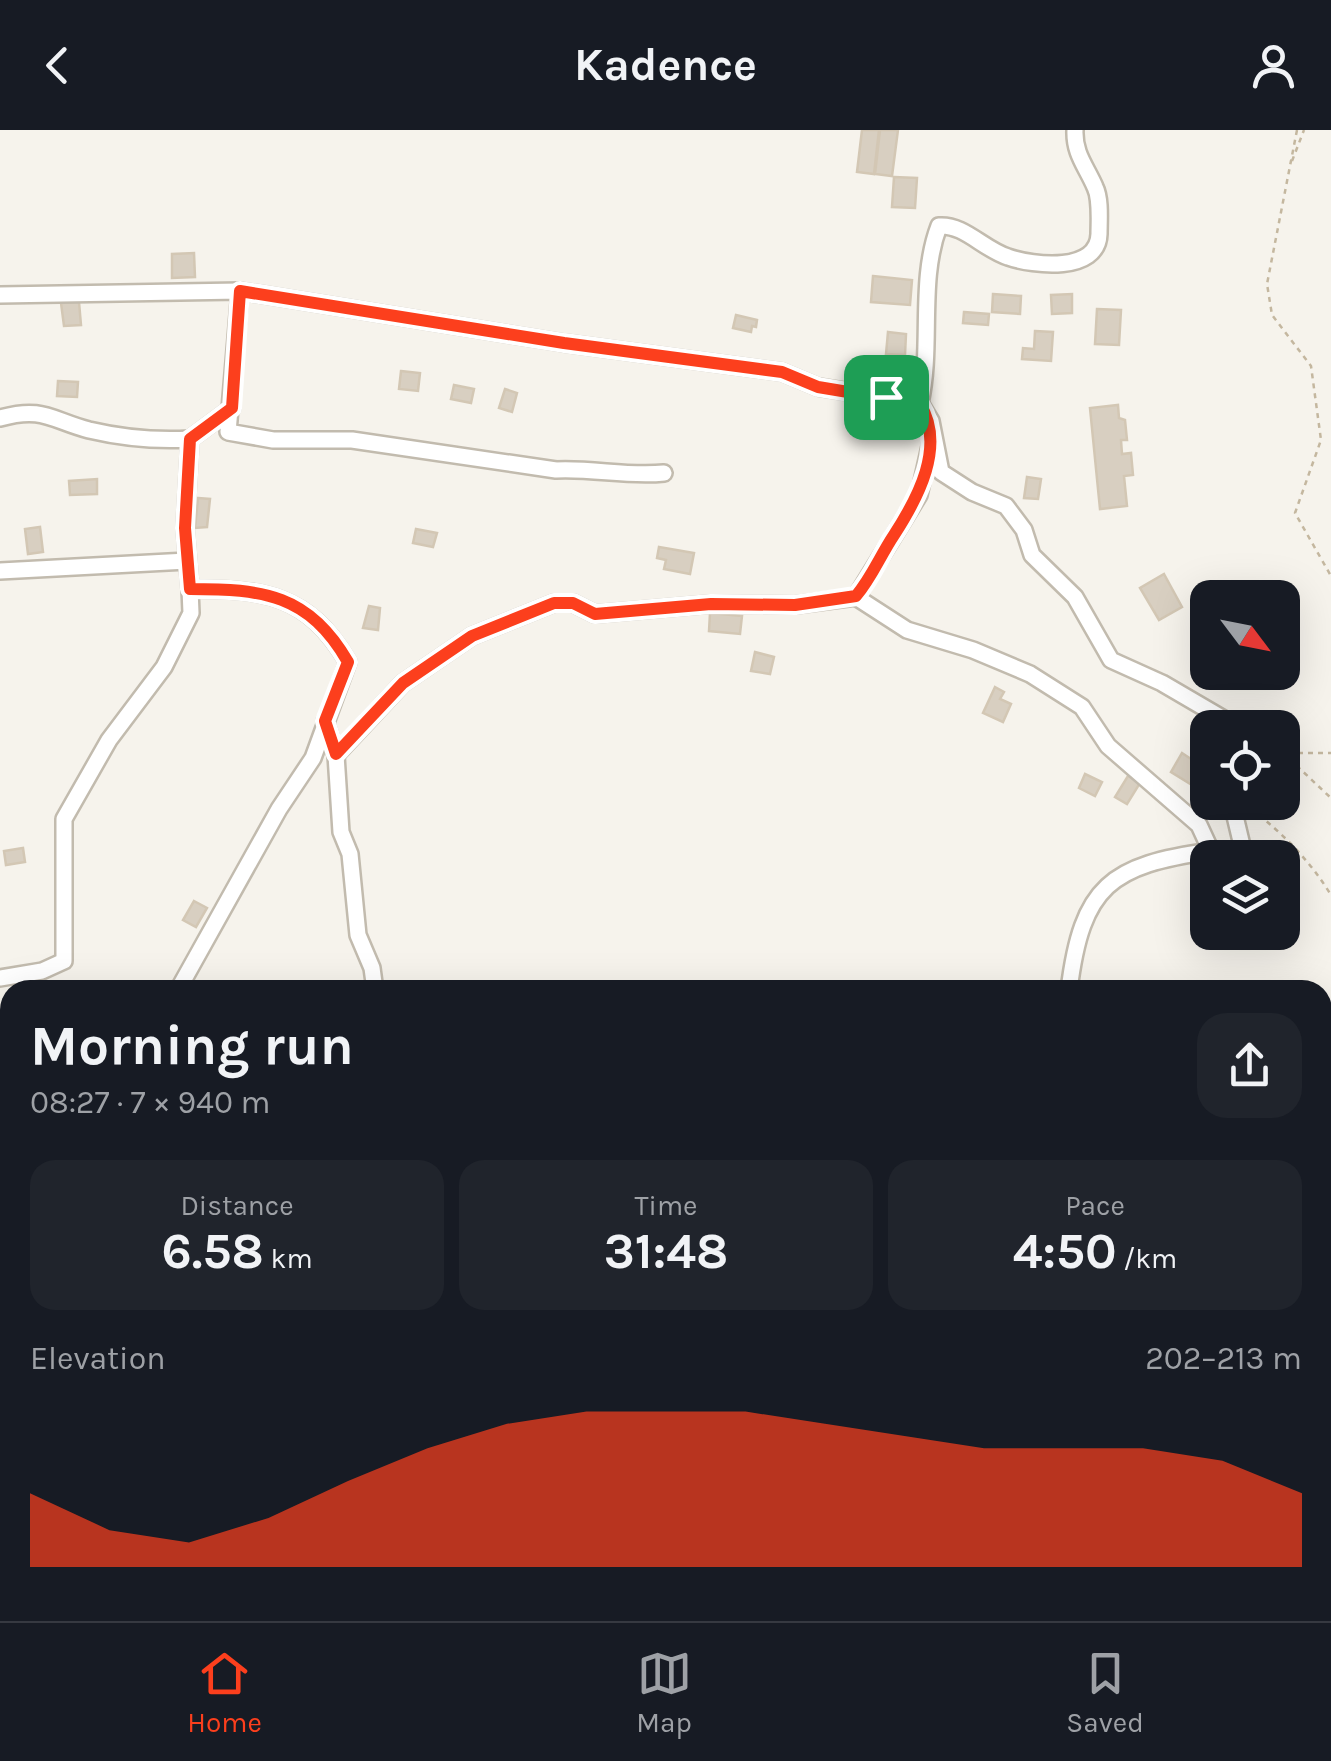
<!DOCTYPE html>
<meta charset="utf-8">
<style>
:root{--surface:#171b24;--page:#20242c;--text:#f1f3f6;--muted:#9ea1a6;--line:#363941;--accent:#fc3f1d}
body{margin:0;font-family:Karla,sans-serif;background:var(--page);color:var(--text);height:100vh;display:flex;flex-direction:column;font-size:38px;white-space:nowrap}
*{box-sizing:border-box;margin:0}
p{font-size:32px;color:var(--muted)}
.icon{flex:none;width:55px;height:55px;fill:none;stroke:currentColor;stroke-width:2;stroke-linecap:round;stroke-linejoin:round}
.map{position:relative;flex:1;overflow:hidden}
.side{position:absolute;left:0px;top:850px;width:1332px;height:642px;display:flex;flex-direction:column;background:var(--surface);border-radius:30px 30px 0 0;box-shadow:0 10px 40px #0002}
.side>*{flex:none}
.needle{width:65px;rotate:122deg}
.tools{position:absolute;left:1190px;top:450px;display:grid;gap:20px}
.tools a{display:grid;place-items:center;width:110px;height:110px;border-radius:20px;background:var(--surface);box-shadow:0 10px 40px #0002;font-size:50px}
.pin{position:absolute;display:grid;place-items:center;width:85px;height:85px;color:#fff;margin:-42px;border-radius:20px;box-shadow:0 5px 15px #0006}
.round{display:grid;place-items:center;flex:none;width:105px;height:105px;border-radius:30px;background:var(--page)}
.head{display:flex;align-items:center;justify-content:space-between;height:170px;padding:0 30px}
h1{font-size:55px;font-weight:700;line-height:75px}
.figures{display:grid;grid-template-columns:repeat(3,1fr);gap:15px;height:170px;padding:10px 30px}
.figures div{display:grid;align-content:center;border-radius:25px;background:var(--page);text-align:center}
.figures b{font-size:50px;font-weight:700}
.figures small{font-size:28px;font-weight:400}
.figures p{font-size:28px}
.chart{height:280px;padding:20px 30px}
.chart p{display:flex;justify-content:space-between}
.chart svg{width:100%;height:180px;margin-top:10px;fill:var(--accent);opacity:.7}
header{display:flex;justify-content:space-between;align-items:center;height:130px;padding:0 30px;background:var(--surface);font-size:45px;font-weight:700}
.dock{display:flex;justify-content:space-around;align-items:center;height:140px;border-top:2px solid var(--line);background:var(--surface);font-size:28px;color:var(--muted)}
.dock a{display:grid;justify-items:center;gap:5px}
.dock .current{color:var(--accent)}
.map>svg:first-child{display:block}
</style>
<header><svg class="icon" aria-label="back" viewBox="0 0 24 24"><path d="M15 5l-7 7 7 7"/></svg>Kadence<svg class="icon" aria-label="person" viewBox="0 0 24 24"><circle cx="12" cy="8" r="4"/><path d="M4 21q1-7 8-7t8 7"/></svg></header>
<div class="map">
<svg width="1331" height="1491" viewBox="0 0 1331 1491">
<rect width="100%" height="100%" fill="#f6f3ec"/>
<g fill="#d8cfc1" stroke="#d3c7b4" stroke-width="2.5">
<path d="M 862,0 L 879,0 L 874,44 L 857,42 Z"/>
<path d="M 880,0 L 898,0 L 892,46 L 875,44 Z"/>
<path d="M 894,47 L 917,48 L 915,78 L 892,77 Z"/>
<path d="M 194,123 L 195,147 L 172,148 L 172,124 Z"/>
<path d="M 873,146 L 912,150 L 910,175 L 871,172 Z"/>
<path d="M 993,164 L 1021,166 L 1020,184 L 992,182 Z"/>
<path d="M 1072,164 L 1072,183 L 1052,184 L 1051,165 Z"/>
<path d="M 79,172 L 81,195 L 64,196 L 61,173 Z"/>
<path d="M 1097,179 L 1121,180 L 1119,215 L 1095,214 Z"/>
<path d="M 964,182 L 989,184 L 988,195 L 963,193 Z"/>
<path d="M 736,185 L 757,190 L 756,197 L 752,196 L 751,202 L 733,198 Z"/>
<path d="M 1035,201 L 1053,202 L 1051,231 L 1022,229 L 1023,218 L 1034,219 Z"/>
<path d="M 888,202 L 906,204 L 905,225 L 886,224 Z"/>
<path d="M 401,241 L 420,243 L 418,261 L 399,259 Z"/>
<path d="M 58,251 L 78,252 L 77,267 L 57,266 Z"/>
<path d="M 454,255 L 474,259 L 471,273 L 451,269 Z"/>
<path d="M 505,259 L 517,263 L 512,282 L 499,278 Z"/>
<path d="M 1118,275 L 1119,288 L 1125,290 L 1127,310 L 1121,310 L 1122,324 L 1131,323 L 1133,345 L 1124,346 L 1127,376 L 1100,379 L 1090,278 Z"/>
<path d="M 1027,347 L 1041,349 L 1038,369 L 1024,368 Z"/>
<path d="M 97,349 L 97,364 L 70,365 L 69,351 Z"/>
<path d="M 198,368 L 210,369 L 207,397 L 195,398 Z"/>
<path d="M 40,397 L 43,422 L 28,424 L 25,399 Z"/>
<path d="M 416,399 L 437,403 L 433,417 L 413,413 Z"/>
<path d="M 659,417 L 694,423 L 690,444 L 664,439 L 666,430 L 657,428 Z"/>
<path d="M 1164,444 L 1182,477 L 1159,490 L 1140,458 Z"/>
<path d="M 369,476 L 380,478 L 378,500 L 363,498 Z"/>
<path d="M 710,483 L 742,486 L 740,504 L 709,501 Z"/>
<path d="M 755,522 L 774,527 L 770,544 L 751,541 Z"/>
<path d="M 995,557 L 1004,562 L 1000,569 L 1011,574 L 1003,592 L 983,583 Z"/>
<path d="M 1197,618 L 1208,624 L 1208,629 L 1192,655 L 1171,642 L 1182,623 L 1191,629 Z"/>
<path d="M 1085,644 L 1102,652 L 1095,666 L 1079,658 Z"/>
<path d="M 1128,646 L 1140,653 L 1127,674 L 1115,667 Z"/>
<path d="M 23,718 L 25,732 L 6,735 L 4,721 Z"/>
<path d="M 194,771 L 207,778 L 196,797 L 183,790 Z"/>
</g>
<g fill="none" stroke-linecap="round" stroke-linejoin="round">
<g stroke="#c2bbae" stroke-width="20">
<g id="minor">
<path d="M 240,161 L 228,302 L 273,310 L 352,310 L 556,340 C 593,338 628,347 664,343"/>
<path d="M 0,165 L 240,161 L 564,213 L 782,242 L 818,257 L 920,273 L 931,291 L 941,342 L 972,362 L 1006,376 L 1024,400 L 1032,425 L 1075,467 L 1111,530 L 1162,553 L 1239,598"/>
<path d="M 920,273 C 933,216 918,151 939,96 C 964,94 983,119 1008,127 C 1034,136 1098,143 1099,104 C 1099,91 1101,69 1095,57 C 1086,36 1074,24 1075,0"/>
<path d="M 0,288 C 43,276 51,290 89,300 C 123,308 156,311 190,309"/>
<path d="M 0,441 L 187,431"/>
<path d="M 856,467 L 907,500 L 973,520 L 1030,544 L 1082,577 L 1108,616 L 1199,695 L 1211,721"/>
<path d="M 325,591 L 336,625 L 341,702 L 350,724 L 358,805 L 372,838 L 375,860"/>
<path d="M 336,625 L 403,553 L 472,506 L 554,473 L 573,473 L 595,484 L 711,474 L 795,475 L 856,467 L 919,365 L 931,312"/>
<path d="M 1237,672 L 1234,682 L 1245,728"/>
<path d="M 0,848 L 42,841 L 64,831 L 64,689 L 109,610 L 164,537 L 191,483 L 190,459"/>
<path d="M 178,860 L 279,679 L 313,628 L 348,532 C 308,464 264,459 190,459 L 185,398 L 190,309 L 232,278"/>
<path d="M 1069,860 C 1082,755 1111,735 1211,721 L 1222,728"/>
<path d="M 1019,1491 L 1020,1482"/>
<path d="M 1049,1491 L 1051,1482"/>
</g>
</g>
<g stroke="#c4b79f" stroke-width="2.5" stroke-dasharray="5 5" stroke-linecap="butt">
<path d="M 1297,0 L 1267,154 L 1272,185 L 1311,236 L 1321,310 L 1295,383 L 1331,446"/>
<path d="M 1292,31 L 1304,0"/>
<path d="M 1282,622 L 1331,668"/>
<path d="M 1288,623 L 1331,623"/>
<path d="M 1251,679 C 1284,704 1310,731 1331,765"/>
</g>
<use href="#minor" stroke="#fff" stroke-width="15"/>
</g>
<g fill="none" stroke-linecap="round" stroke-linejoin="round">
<g stroke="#fff" stroke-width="20">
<path id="route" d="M 240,161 L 564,213 L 782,242 L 818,257 L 920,274 C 946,316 918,368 894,405 C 880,426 872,447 856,466 L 795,475 L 711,474 L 595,484 L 573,473 L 554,473 L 472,506 L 403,553 L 336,624 L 325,591 L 348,532 C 309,464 263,459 190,459 L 185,398 L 190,309 L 232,278 Z"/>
</g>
<use href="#route" stroke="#fc3f1d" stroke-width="12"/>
</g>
</svg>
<div class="tools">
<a><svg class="needle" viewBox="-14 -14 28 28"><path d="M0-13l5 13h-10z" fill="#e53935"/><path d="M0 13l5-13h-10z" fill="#9ea1a6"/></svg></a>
<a><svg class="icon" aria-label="locate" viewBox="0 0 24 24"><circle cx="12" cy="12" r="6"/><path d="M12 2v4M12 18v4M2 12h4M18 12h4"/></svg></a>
<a><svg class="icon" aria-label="layers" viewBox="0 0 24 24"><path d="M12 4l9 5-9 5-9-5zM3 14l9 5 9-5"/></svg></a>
</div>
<div class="pin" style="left:886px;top:267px;background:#1e9e55"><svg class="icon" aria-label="arrive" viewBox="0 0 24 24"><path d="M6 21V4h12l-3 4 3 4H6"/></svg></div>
<section class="side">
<div class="head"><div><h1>Morning run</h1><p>08:27 · 7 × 940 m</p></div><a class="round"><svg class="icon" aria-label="share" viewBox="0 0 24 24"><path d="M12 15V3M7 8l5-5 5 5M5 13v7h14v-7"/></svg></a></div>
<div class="figures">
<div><p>Distance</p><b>6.58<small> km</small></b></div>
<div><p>Time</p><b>31:48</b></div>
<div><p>Pace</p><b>4:50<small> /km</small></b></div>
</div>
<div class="chart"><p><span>Elevation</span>202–213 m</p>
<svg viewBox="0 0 160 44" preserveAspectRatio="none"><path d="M0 44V26L10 35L20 38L30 32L40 23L50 15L60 9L70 6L80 6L90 6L100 9L110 12L120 15L130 15L140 15L150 18L160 26V44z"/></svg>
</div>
</section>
</div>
<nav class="dock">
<a class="current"><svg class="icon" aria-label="home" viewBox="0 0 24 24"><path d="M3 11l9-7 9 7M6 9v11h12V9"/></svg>Home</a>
<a><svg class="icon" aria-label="map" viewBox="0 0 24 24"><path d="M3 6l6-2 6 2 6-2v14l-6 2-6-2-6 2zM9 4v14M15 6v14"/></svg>Map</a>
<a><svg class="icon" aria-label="saved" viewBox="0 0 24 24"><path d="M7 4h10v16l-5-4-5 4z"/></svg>Saved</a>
</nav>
